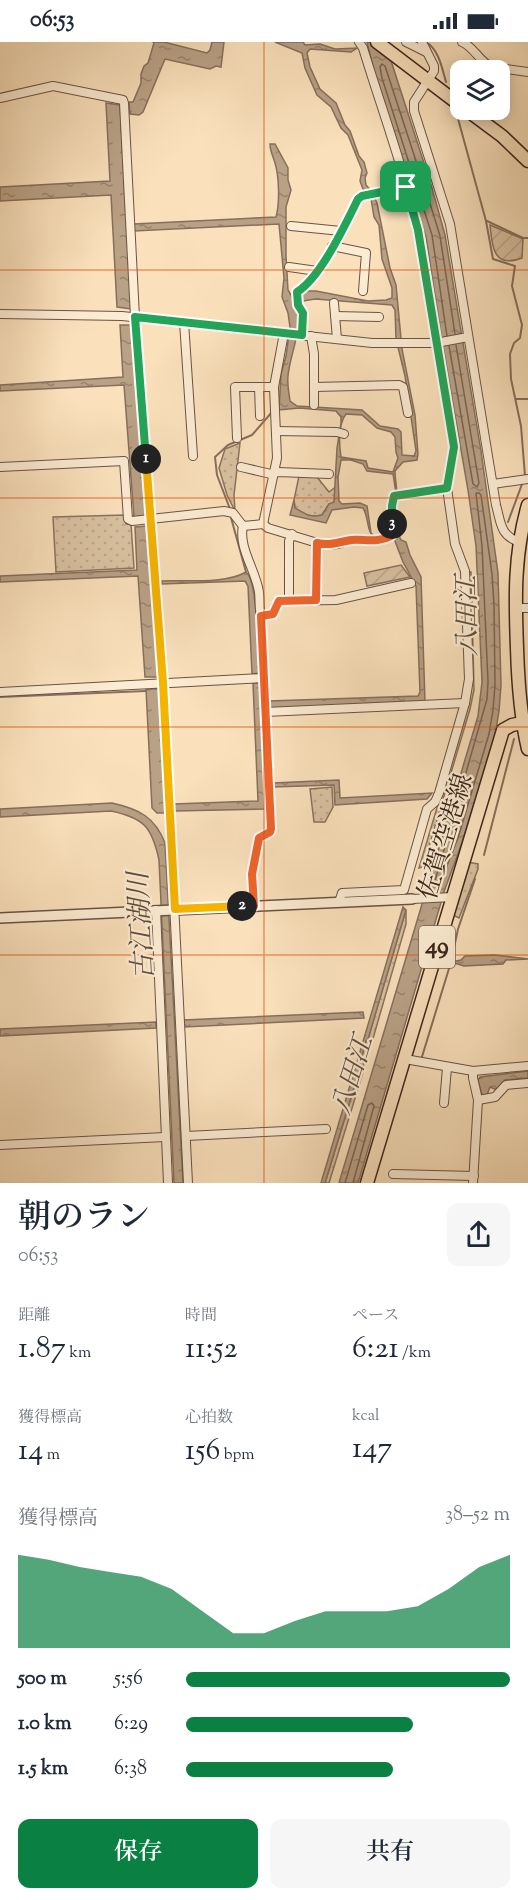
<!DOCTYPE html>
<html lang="ja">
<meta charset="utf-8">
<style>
:root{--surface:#fff;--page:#f6f6f7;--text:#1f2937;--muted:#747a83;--accent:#0b8043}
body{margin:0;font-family:"Sorts Mill Goudy","Noto Serif JP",serif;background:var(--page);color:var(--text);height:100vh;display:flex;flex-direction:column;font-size:22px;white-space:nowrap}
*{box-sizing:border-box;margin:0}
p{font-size:20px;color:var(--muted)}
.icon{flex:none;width:33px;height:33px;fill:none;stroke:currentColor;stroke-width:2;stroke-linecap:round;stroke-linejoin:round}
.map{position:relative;height:1141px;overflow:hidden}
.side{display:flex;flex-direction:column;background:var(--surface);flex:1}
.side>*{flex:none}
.fabs{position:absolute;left:450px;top:18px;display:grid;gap:12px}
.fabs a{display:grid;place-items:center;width:60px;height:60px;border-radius:12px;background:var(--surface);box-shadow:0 3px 15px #0003;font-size:30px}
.pin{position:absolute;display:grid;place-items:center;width:51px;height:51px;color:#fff;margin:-26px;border-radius:12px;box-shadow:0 3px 9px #0006}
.km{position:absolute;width:30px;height:30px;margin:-15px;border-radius:50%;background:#222;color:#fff;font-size:16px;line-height:30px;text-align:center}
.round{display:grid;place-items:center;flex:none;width:63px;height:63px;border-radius:12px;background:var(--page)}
.head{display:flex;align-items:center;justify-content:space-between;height:102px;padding:0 18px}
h1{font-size:33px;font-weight:600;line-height:45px}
.metrics{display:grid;grid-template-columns:repeat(3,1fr);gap:9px;height:102px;padding:6px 18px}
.metrics div{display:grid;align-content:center}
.metrics b{font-size:30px;font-weight:600}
.metrics small{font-size:16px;font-weight:400}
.metrics p{font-size:16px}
.chart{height:168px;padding:12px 18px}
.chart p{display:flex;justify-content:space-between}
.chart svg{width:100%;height:108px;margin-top:6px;fill:var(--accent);opacity:.7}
.cta{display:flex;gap:12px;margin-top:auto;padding:12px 18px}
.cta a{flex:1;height:69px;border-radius:12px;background:var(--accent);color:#fff;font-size:24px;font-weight:600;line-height:69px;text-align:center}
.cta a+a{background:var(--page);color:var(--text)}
ul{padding:0 18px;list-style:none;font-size:20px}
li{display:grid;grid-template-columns:96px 72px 1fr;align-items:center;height:45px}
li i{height:15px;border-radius:8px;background:var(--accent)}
.status{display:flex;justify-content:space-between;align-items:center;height:42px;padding:0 30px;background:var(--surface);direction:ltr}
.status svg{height:16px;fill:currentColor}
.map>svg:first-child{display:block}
</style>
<div class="status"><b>06:53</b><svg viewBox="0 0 49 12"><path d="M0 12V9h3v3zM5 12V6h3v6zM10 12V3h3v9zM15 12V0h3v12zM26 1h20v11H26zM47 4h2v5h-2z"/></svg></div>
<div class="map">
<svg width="528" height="1141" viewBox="0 0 528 1141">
<defs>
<pattern id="grass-dots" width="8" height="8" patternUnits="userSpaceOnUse" patternTransform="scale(1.5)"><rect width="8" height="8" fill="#d9c1a1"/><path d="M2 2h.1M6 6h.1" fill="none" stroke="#bba68a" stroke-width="1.8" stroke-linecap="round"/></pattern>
<pattern id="garden-furrows" width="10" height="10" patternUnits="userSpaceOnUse" patternTransform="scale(1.5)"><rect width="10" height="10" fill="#d9c1a1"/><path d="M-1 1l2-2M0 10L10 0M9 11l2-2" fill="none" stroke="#bba68a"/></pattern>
<pattern id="water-ripples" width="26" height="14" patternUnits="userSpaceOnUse" patternTransform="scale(1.5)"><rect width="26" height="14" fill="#b9a186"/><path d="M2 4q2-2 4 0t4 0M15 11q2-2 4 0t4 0" fill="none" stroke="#97836d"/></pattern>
</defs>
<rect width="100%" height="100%" fill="#fae1bc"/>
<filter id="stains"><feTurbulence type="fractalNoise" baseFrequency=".00333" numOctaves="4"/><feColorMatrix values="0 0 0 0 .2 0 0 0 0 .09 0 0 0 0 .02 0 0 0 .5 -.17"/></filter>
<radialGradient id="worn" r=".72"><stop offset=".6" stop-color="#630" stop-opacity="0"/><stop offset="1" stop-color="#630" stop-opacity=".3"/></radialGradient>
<g fill="url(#grass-dots)" stroke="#8a725e" stroke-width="1.5">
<path d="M 240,401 L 234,453 L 235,469 L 227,453 L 219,426 L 225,407 Z"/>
<path d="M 299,434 L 317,435 L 329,450 L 337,444 L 334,461 L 329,462 L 322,473 C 310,476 304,472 295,466 L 294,458 Z"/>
<path d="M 125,473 L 126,482 L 131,482 L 134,526 L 56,530 L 53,475 Z"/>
<path d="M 467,530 L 471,530 L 474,648 L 470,667 L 423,825 L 419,826 L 469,659 Z"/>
<path d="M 332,745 L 333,765 L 325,780 L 314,780 L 310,747 Z"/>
<path d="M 467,820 L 478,822 L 478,827 L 459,876 L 453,873 Z"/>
<path d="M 406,868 L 406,882 L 372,1000 C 366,1005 362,1019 364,1027 L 329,1141 L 325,1141 L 360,1027 L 359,1024 L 366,999 L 368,997 Z"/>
</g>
<g fill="url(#garden-furrows)" stroke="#8a725e" stroke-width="1.5">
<path d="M 490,183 L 523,197 L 522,216 C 493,227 492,204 490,183 Z"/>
<path d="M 401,523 L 410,535 L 367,544 L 364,531 Z"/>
</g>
<g fill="url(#water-ripples)" stroke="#866f5c" stroke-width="1.5" fill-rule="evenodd">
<path d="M 153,0 L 164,0 L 207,11 L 210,8 L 212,0 L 224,0 L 221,25 L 216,24 L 210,27 L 165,17 L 143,70 L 139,73 L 130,72 L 129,60 L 133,60 L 141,41 L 141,32 L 144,24 L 148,21 L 154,1 Z"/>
<path d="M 275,0 L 303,0 L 305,3 L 320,2 L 335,7 L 357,6 L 351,10 L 310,7 L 307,11 L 310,25 L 320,47 L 336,61 L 345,83 L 350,89 L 359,114 L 364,120 L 367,131 L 365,136 L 366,143 L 372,150 L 377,161 L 390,226 L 396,243 L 402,307 L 415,373 L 418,412 L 417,418 L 403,420 L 395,429 C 395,438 397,445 397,454 C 397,469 394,485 401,498 L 406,500 L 410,513 L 421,535 L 425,660 L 269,667 L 269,659 L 418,654 L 420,650 L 416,544 L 403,520 L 393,494 L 373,495 C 366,487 369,475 363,466 L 354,465 L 332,468 L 326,481 L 290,473 L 294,458 L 295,466 C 305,472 310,476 322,473 L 329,462 L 334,460 L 337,406 L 341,381 L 341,375 L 336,369 L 299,366 L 279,368 L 281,332 L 286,314 L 290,285 L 288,271 L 282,255 L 284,236 L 279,182 L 134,189 L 134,182 L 276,175 C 280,161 279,134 275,121 C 273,114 270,109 270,102 L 275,102 L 288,126 L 288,138 L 291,148 L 286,165 L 286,214 L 288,248 L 294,258 L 305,249 L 316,249 L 368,259 L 386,258 L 392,256 L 392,246 L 382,217 L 379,183 L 374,175 L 370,151 L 363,147 L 360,139 L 362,128 L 348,93 L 341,86 L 331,65 L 317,53 L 305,26 L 302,11 ZM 315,257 L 392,263 L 395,268 L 396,297 L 405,334 L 416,409 L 414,414 L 402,413 L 401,390 L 398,387 L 380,384 L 362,368 L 297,364 L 290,359 C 289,351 287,342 288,334 C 290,311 304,286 295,263 L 303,259 ZM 346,372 L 362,373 L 377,386 L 391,390 L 395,395 L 396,410 L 398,416 L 393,430 L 368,426 L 366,419 L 341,415 C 339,403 338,382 346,372 ZM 341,418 L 351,418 L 363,422 L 367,429 L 393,432 L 396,451 L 394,484 L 396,491 L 374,494 L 371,491 L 367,464 L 360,461 L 342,462 L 339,459 L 338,435 Z"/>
<path d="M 367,0 L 385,0 L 432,146 L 445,193 L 481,409 L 498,531 L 501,643 L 499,669 L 495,693 L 463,798 L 445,847 L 358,1141 L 339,1141 L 478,674 L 482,640 L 476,504 L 468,448 L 442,298 L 426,195 L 376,37 Z"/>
<path d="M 106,61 L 120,63 L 131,267 L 117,265 L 111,153 L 0,159 L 0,145 L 110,139 Z"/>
<path d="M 120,283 L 132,283 L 146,474 L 134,475 L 124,343 L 0,349 L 0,343 L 123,335 Z"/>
<path d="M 147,484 L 158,635 L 145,635 L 138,534 L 0,540 L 0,534 L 137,528 L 135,485 Z"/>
<path d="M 246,530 C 258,539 258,613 259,631 L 252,632 L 248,544 L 245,539 L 162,542 L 162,539 C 186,538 226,542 246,530 Z"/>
<path d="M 253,641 L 260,641 L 267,767 L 175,769 L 174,762 L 258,759 Z"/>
<path d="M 146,647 L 159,647 L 165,771 L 157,771 L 152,766 Z"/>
<path d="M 339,738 L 340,756 L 432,751 L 427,757 L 335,763 L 334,743 L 273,745 L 273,741 Z"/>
<path d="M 112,761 C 139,767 155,775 165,801 L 183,1141 L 174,1141 L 159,818 C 152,785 144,776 111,769 L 0,775 L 0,767 Z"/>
<path d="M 403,865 L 406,868 L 368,997 L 366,999 L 359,1024 L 360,1026 L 325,1141 L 321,1141 Z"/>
<path d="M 495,913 L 528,917 L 506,918 L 503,922 L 464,924 L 451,920 L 461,918 L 465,914 Z"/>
<path d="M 363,970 L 364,976 L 184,985 L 184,978 Z"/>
<path d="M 156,980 L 156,986 L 0,994 L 0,987 Z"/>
<path d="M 528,1029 L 528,1036 L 505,1038 L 497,1048 L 490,1045 L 487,1053 L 482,1053 L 478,1038 L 480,1035 Z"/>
</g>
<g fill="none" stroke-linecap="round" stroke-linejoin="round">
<g stroke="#7a6251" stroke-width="1.5">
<path d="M 447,294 L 432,193 L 382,36 L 380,25 L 382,22 L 385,24 L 433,171 L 440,194 L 455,292"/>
<path d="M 449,304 L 473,442 L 477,445 L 479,441 L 456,303"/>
<path d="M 476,451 L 479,451 L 481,453 L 492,532 L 494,563 L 495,643 L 493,668 L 489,692 L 458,796 L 440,841 L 437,843 L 435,839 L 487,657 L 488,640 L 482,504 Z"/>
<path d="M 345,1141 L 368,1063 L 372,1061 L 374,1064 L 353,1141"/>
</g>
<g stroke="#866f5c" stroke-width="2">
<path d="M 426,0 C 439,8 442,26 446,40"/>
<path d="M 457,73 L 486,179 L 493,217 L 515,224 L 512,244 L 522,283 L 520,296 L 514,301 L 510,312 L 511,337 L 521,384 L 525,434 L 508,480"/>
<path d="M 487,179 L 523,196 L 528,196"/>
<path d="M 516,357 L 528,357"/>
<path d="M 230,467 L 217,433 L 215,415 L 228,403 L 252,393 L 272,370"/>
<path d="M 230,472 L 246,530"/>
<path d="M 0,655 L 146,649"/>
<path d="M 484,813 L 514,697"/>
<path d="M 421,1018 L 451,920 L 458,887 L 475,837"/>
</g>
<g stroke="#6a5344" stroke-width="10">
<g id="minor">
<path d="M 406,0 L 426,10"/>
<path d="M 422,0 L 434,24 L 434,29 L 414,60 L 414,69 L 450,182 L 496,463 C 501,481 500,493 519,500"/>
<path d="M 462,0 C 474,5 479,19 491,25 L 528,30"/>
<path d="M 0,56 L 53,44 L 123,58 L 124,61 L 135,275 L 163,641 L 188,1141"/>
<path d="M 291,184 L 341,189"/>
<path d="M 332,204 L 366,211 L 363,249"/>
<path d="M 289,225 L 317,229"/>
<path d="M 334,261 L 337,297"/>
<path d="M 0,272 L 122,274 L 372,301 L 436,301 L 468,295"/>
<path d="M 335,274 L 379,275"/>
<path d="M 184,280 L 193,414"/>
<path d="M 302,293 L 303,271 L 298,263 L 297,250 C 321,235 345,183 358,157 L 361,154 L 406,145"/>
<path d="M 311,294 L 314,312 L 314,363"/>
<path d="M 259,345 L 260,374"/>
<path d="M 314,345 L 399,343 L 403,345 L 408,371"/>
<path d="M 276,389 L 337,390 L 344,392"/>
<path d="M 237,396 L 235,345 L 274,345"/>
<path d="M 0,425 L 124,419 L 128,477 L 132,479 L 224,469 L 233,471 L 243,484 L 263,482 L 268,486 L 324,503 L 338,502 L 350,498 L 380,498 L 391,494 L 392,464 L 395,454 L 447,446"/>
<path d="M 241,425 L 271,432 L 278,430 L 329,432"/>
<path d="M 493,442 L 528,437"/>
<path d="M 263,482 L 277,416 L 274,345 L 284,291"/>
<path d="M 243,484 C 238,505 256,529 259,550 C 260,558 259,566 261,574"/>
<path d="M 289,558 L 289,499 L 292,492"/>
<path d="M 317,558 L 317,501"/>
<path d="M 515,566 L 528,566"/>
<path d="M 0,650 L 263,636"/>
<path d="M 265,670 L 465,661"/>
<path d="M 412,857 L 453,855"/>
<path d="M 339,860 L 342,851 L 404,848 L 427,767 L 435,760 L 439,751 L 465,661 L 469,637 L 465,529 L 455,502 L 447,446 L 454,405 L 423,217 C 411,145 384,75 363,6 L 359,0"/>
<path d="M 254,864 L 252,832 L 259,796 L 270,790 L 271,787 L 261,574 L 273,572 L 279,559 L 336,558 L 411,541"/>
<path d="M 156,868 L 168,1141"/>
<path d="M 405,1017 L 473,1029 L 528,1024"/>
<path d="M 473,1029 L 473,1036 L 478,1058 L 473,1141"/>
<path d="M 478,1058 L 495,1055 L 506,1043 L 528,1041"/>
<path d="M 444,1061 L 447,1026"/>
<path d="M 186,1094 L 326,1087"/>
<path d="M 0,1103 L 165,1095"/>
<path d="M 393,1132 L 474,1134"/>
</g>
</g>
<g stroke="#6a5344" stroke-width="12">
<path id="tertiary" d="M 0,876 L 412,857"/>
</g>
<g stroke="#3a241c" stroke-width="15">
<g id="primary">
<path d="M 377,0 L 460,63"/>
<path d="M 467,68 L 502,94 L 528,119"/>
<path d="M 528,463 C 514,512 515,555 517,606 C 518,640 520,673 528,707"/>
<path d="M 367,1141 L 503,688 L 512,683 L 522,681"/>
</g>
</g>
<use href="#minor" stroke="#fcecd3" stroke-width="8"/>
<use href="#tertiary" stroke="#fcecd3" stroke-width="9"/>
<use href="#primary" stroke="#fae1bc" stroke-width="12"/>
</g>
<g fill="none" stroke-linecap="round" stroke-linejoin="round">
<g stroke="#fff" stroke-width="12">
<path id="split-1" d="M 146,417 L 135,275 L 302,293 L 303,271 L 298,263 L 297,250 C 321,235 345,183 358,157 L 362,154 L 406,145"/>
</g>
<g stroke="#fff" stroke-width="12">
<path id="split-2" d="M 146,417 L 163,641 L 175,867 L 242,864"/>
</g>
<g stroke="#fff" stroke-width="12">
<path id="split-3" d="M 242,864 L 254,864 L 252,832 L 259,796 L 270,790 L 271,787 L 261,574 L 273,572 L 279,559 L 316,558 L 317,501 C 330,504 339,500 351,498 C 365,497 378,501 391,494 L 392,482"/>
</g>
<g stroke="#fff" stroke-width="12">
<path id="split-4" d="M 392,482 L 392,464 L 394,454 L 447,446 L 454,405 L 418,188 L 406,145"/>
</g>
<use href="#split-1" stroke="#22a559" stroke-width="8"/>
<use href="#split-2" stroke="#f5b400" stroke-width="8"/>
<use href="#split-3" stroke="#f0652b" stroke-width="8"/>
<use href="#split-4" stroke="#22a559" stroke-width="8"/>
</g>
<path fill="none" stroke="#df560d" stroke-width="1.5" stroke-opacity="0.55" d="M 264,0 L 264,1141M 0,228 L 528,228M 0,456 L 528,456M 0,685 L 528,685M 0,913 L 528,913"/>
<g text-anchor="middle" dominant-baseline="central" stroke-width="4.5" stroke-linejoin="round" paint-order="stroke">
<rect fill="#fcecd3" stroke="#746053" stroke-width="1.5" x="419" y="884" width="36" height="42" rx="4.5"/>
<g font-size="24" font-weight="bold" fill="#3a241c">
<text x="437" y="905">49</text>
</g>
<g font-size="26" fill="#3a241c" stroke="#fcecd3">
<text transform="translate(447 795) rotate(-73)">佐賀空港線</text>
</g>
<g font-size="27" font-style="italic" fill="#604a3c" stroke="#fcecd3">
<text transform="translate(469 574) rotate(-91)">八田江</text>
<text transform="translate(143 884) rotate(-93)">古江湖川</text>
<text transform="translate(354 1034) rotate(-73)">八田江</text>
</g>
</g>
<rect width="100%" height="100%" filter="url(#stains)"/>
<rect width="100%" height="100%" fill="url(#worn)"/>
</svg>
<div class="fabs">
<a><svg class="icon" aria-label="layers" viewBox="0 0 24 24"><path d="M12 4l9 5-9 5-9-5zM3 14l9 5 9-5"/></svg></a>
</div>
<div class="pin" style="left:406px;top:145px;background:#1e9e55"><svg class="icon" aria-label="arrive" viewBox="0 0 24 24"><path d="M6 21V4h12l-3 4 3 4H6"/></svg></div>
<b class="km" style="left:146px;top:417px">1</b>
<b class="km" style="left:242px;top:864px">2</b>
<b class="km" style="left:392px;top:482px">3</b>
</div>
<section class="side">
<div class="head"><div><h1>朝のラン</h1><p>06:53</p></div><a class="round"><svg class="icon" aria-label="share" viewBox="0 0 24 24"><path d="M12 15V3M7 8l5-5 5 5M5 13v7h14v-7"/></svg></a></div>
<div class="metrics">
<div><p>距離</p><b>1.87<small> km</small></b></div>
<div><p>時間</p><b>11:52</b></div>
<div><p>ペース</p><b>6:21<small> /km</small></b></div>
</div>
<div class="metrics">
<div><p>獲得標高</p><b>14<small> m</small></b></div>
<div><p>心拍数</p><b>156<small> bpm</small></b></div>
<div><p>kcal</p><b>147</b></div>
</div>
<div class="chart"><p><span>獲得標高</span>38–52 m</p>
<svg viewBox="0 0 160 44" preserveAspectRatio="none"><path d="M0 44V6L10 8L20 11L30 13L40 15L50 20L60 29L70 38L80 38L90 33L100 29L110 29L120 29L130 27L140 20L150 11L160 6V44z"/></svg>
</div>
<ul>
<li><b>500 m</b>5:56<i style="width:100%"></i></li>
<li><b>1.0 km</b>6:29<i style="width:70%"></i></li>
<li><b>1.5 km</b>6:38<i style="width:64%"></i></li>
</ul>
<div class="cta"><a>保存</a><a>共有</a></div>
</section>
